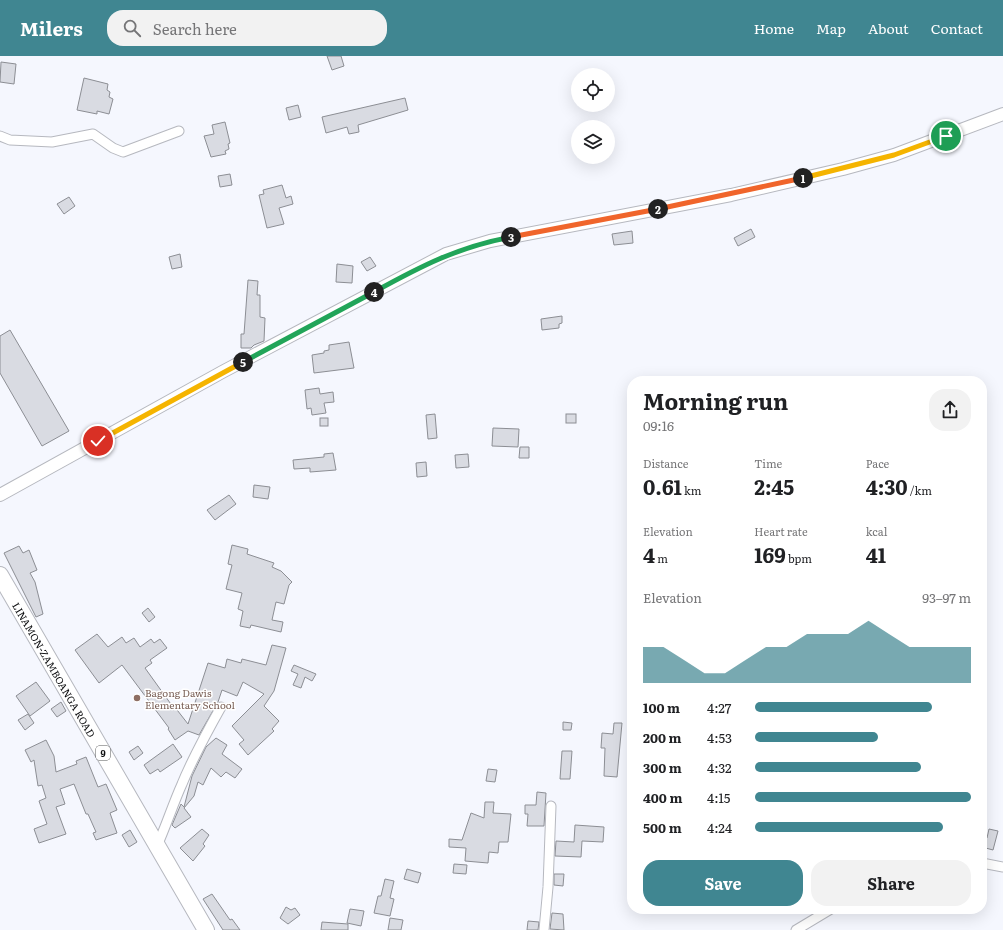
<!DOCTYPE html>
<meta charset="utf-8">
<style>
:root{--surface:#fff;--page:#f2f2f2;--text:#202124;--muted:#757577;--accent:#408691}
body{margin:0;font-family:Literata,serif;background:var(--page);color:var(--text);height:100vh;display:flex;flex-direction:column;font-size:15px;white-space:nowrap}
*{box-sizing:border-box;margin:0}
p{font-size:13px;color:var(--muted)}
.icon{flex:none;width:22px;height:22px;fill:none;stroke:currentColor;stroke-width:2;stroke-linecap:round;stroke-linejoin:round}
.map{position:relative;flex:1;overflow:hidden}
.side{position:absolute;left:627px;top:320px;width:360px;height:538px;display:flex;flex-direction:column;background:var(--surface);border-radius:16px;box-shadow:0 4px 16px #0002}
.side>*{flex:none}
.tools{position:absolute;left:571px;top:12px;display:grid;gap:8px}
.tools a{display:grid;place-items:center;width:44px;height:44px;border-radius:50%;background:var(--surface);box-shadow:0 4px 16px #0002;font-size:20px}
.pin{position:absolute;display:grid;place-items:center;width:34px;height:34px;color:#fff;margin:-17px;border:2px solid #fff;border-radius:50%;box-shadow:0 1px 4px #0007}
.km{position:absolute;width:20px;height:20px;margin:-10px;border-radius:50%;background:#222;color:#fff;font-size:11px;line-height:20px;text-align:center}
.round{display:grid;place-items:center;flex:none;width:42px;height:42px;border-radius:16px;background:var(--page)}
.headline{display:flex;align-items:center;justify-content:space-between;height:68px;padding:0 16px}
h1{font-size:22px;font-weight:700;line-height:30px}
.stats{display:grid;grid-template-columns:repeat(3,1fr);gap:6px;height:68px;padding:4px 16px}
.stats div{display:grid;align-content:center}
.stats b{font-size:20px;font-weight:700}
.stats small{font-size:11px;font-weight:400}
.stats p{font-size:11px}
.chart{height:112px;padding:8px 16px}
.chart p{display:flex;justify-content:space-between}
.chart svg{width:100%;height:72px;margin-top:4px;fill:var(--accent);opacity:.7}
.action{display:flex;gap:8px;margin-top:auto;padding:8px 16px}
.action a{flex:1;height:46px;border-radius:16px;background:var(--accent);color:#fff;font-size:16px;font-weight:700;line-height:46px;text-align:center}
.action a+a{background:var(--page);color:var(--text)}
ul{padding:0 16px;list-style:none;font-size:13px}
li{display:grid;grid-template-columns:64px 48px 1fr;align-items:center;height:30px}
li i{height:10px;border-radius:5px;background:var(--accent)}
header{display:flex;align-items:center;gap:24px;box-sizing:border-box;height:56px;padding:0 20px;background:var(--accent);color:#fff}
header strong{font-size:19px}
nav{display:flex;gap:22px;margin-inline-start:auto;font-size:14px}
.search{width:280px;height:36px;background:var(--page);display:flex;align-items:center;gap:10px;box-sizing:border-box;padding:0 14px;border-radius:16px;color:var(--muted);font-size:15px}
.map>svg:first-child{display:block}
</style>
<header>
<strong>Milers</strong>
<div class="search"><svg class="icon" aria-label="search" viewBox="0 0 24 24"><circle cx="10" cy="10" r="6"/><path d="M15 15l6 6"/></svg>Search here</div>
<nav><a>Home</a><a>Map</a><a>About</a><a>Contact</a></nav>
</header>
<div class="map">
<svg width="1003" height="874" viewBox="0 0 1003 874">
<rect width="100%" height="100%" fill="#f5f7fe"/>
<g fill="#d9dbe2" stroke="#8c8e94">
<path d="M 327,0 L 341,0 L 344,10 L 332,14 Z"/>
<path d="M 1,6 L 16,8 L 14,28 L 0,26 Z"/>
<path d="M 84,22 L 108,28 L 107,34 L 110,36 L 109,41 L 113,43 L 109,58 L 97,55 L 97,58 L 77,54 Z"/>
<path d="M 405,42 L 408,54 L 358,69 L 359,76 L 349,78 L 347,71 L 326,77 L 322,61 Z"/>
<path d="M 298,49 L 301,61 L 289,64 L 286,52 Z"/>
<path d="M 225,66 L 230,87 L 228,88 L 229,93 L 225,95 L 226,98 L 211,101 L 204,80 L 214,78 L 212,69 Z"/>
<path d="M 230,118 L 232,129 L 220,131 L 218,120 Z"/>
<path d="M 282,129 L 286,142 L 291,140 L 293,148 L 279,152 L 284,168 L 267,172 L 259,139 L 264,138 L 263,134 Z"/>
<path d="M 69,141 L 75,150 L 64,158 L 57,148 Z"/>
<path d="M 751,173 L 755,181 L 738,190 L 734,182 Z"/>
<path d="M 632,175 L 633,187 L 614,189 L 612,178 Z"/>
<path d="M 180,198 L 182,211 L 172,213 L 169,201 Z"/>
<path d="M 370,201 L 376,210 L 367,215 L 361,206 Z"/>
<path d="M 337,208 L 353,210 L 352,227 L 336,226 Z"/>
<path d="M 248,224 L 258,225 L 257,239 L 260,239 L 260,261 L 265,262 L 264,285 L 254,289 L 251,292 L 241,292 L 241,278 L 244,278 Z"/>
<path d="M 562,260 L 562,267 L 559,268 L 559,272 L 542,274 L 541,263 Z"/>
<path d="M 10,274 L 69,375 L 42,390 L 0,317 L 0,280 Z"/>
<path d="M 349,286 L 354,312 L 314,317 L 312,299 L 324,297 L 324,295 L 329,294 L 329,289 Z"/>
<path d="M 319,332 L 320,338 L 333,336 L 334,346 L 324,347 L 326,357 L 312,359 L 311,352 L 307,353 L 305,334 Z"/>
<path d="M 435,358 L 437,382 L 428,383 L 426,359 Z"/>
<rect x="566" y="358" width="10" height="9"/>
<rect x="320" y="362" width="8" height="8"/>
<path d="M 493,372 L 519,373 L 518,391 L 492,390 Z"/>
<path d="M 520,391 L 529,391 L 529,402 L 519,402 Z"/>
<path d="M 333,397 L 336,414 L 310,416 L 310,412 L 294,413 L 293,404 L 324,401 L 324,398 Z"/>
<path d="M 468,398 L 469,411 L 456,412 L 455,399 Z"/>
<path d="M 426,406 L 427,420 L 417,421 L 416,407 Z"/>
<path d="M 254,429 L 270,431 L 268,443 L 253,441 Z"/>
<path d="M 229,439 L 236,448 L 215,464 L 207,454 Z"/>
<path d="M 232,489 L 248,493 L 247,498 L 274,507 L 272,511 L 281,515 L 292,526 L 289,529 L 284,548 L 276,546 L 272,564 L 283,566 L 281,576 L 251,569 L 250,572 L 240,570 L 243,555 L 238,553 L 242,537 L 226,533 L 232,509 L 228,508 Z"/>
<path d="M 19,490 L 23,497 L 29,494 L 37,514 L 30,517 L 35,526 L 43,558 L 36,561 L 4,497 Z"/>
<path d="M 148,552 L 155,561 L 149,566 L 142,557 Z"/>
<path d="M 97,578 L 108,591 L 122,581 L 126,587 L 134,582 L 140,591 L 151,583 L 154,587 L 160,583 L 167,592 L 150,604 L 152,607 L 145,612 L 173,651 L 174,650 L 188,668 L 208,607 L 225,612 L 227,603 L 241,607 L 242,603 L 266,609 L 272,589 L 286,592 L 274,635 L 264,650 L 279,665 L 272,673 L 274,675 L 248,699 L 239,688 L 244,684 L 232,670 L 264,638 L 243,626 L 237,640 L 222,634 L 218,646 L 199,679 L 188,675 L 175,684 L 168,673 L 169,672 L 122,609 L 99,627 L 75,594 Z"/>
<path d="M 294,609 L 316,618 L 312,625 L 305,621 L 301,632 L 293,629 L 298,618 L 291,615 Z"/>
<path d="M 36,626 L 50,645 L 30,660 L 16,640 Z"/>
<path d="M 61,646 L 66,655 L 57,661 L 51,653 Z"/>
<path d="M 28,658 L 34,667 L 25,674 L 18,664 Z"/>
<path d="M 563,666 L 572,667 L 571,674 L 563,674 Z"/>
<path d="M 614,667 L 622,667 L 617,721 L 604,720 L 605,692 L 601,692 L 602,677 L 613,678 Z"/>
<path d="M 216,682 L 227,689 L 222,698 L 242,713 L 235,722 L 226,716 L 221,721 L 211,712 L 203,729 L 198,726 L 194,740 L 184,752 L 191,761 L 175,772 L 172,769 L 181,748 L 184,751 L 192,720 L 206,691 Z"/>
<path d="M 46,684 L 54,700 L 56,716 L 77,708 L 76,705 L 86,701 L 98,731 L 106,728 L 117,754 L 110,757 L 117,777 L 96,784 L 93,777 L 96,776 L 88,758 L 86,758 L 74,728 L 60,733 L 65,748 L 56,751 L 66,778 L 39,787 L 34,773 L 47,768 L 39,745 L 46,742 L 42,729 L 38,730 L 34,704 L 31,706 L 25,694 Z"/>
<path d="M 173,688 L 182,701 L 160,716 L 158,713 L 150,718 L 144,709 Z"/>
<path d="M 138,690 L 143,697 L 134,704 L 129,696 Z"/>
<path d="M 562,695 L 572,695 L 570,723 L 560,723 Z"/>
<path d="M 488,713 L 497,714 L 495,726 L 486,725 Z"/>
<path d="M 537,736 L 546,737 L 544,770 L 527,770 L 528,758 L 525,758 L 525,749 L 536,749 Z"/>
<path d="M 485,746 L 494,746 L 493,757 L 511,758 L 508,786 L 499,786 L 498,797 L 489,796 L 488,807 L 465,805 L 466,792 L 449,791 L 449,783 L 462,784 L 471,757 L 484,762 Z"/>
<path d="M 575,769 L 604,771 L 603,786 L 582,785 L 581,801 L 555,800 L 556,785 L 574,786 Z"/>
<path d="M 202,773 L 209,779 L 203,788 L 205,790 L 193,805 L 180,792 Z"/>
<path d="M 989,773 L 998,775 L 993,794 L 982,791 L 982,781 L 987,782 Z"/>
<path d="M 130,774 L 137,786 L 129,791 L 122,779 Z"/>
<path d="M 454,808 L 467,809 L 466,818 L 453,817 Z"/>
<path d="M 407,813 L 421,817 L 418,827 L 404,823 Z"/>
<path d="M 554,818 L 564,818 L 563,830 L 554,829 Z"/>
<path d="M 385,823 L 394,825 L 390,842 L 394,843 L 390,860 L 374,857 L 378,840 L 381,840 Z"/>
<path d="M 212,838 L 230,864 L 232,863 L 240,874 L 223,874 L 203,843 Z"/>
<path d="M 286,851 L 291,854 L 295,852 L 300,859 L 288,868 L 280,862 Z"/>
<path d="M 350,853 L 364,855 L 361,870 L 347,867 Z"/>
<path d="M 552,857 L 563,858 L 564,874 L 550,873 Z"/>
<path d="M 390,862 L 403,864 L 401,874 L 388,874 Z"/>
<path d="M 528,865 L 539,866 L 538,874 L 527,874 Z"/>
<path d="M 322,866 L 348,868 L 348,874 L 321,874 Z"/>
</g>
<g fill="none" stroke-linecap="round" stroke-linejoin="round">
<g stroke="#b6b8bf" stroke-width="11">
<g id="street">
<path d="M 0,80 L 10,84 L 52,86 L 93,78 L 113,92 L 123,96 L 179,75"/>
<path d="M 157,790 C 166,770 173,748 182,728 C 193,701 207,676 221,651"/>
<path d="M 982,807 L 1003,811"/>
<path d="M 544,874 L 548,831 L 551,750"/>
<path d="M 796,874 L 831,853"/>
</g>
</g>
<g stroke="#b6b8bf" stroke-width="14">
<path id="secondary" d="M 0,439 L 224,315 L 446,198 L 490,185 L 731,139 L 843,113 L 894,99 L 1003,58"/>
</g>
<g stroke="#b6b8bf" stroke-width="18">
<g id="highway">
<path id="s1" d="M 0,519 L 206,874"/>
</g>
</g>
<use href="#street" stroke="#fff" stroke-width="9"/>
<use href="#secondary" stroke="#fff" stroke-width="12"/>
<use href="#highway" stroke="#fff" stroke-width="16"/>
</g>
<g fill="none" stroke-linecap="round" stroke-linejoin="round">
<g stroke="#fff" stroke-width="8">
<path id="split-1" d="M 803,122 L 894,99 L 946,80"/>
</g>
<g stroke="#fff" stroke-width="8">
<path id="split-2" d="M 658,153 L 803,122"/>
</g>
<g stroke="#fff" stroke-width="8">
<path id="split-3" d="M 511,181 L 658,153"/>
</g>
<g stroke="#fff" stroke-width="8">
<path id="split-4" d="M 374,236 C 421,210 458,191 511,181"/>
</g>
<g stroke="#fff" stroke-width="8">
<path id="split-5" d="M 243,306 L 374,236"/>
</g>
<g stroke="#fff" stroke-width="8">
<path id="split-6" d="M 98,385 L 243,306"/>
</g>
<use href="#split-1" stroke="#f5b400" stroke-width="5"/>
<use href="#split-2" stroke="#f0652b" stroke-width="5"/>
<use href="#split-3" stroke="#f0652b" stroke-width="5"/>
<use href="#split-4" stroke="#22a559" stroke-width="5"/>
<use href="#split-5" stroke="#22a559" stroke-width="5"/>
<use href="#split-6" stroke="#f5b400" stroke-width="5"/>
</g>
<circle fill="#8d6e63" stroke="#fff" stroke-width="1.5" cx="137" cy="642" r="4"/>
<g text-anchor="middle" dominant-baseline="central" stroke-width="3" stroke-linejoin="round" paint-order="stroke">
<rect fill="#fff" stroke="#555657" stroke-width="1" x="96" y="690" width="14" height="14" rx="3"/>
<g font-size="9" font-weight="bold" fill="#0c0d0f">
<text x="103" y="697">9</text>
</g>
<g font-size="10" fill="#0c0d0f" stroke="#fff">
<text stroke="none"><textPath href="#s1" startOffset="109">LINAMON-ZAMBOANGA ROAD</textPath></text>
</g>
<g font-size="10" fill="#785e54" stroke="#fff" text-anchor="start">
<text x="145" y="636">Bagong Dawis<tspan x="145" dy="12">Elementary School</tspan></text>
</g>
</g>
</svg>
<div class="tools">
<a><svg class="icon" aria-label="locate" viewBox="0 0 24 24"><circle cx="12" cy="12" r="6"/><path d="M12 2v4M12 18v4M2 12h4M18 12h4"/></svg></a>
<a><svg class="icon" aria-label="layers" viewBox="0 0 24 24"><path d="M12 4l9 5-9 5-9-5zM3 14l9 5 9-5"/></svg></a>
</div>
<div class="pin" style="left:946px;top:80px;background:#1e9e55"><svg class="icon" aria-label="arrive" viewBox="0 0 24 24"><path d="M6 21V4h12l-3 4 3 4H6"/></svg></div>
<div class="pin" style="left:98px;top:385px;background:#d93025"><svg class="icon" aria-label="check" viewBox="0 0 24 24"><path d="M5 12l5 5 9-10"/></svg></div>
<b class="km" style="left:803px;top:122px">1</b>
<b class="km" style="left:658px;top:153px">2</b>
<b class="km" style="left:511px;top:181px">3</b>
<b class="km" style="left:374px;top:236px">4</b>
<b class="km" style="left:243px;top:306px">5</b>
<section class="side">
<div class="headline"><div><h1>Morning run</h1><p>09:16</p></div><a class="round"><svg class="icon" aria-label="share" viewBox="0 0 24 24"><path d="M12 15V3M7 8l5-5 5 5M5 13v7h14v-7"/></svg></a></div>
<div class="stats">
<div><p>Distance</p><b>0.61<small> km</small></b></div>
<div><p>Time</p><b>2:45</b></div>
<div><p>Pace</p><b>4:30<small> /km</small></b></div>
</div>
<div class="stats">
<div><p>Elevation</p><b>4<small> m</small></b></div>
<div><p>Heart rate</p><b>169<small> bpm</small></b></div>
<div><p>kcal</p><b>41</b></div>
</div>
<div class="chart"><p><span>Elevation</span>93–97 m</p>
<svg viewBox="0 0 160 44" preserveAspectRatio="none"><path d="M0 44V22L10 22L20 30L30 38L40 38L50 30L60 22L70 22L80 14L90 14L100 14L110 6L120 14L130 22L140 22L150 22L160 22V44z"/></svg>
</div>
<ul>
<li><b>100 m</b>4:27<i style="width:82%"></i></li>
<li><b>200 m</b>4:53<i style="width:57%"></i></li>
<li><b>300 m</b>4:32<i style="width:77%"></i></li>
<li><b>400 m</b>4:15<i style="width:100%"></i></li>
<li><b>500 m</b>4:24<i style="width:87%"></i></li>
</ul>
<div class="action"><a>Save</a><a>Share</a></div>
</section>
</div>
